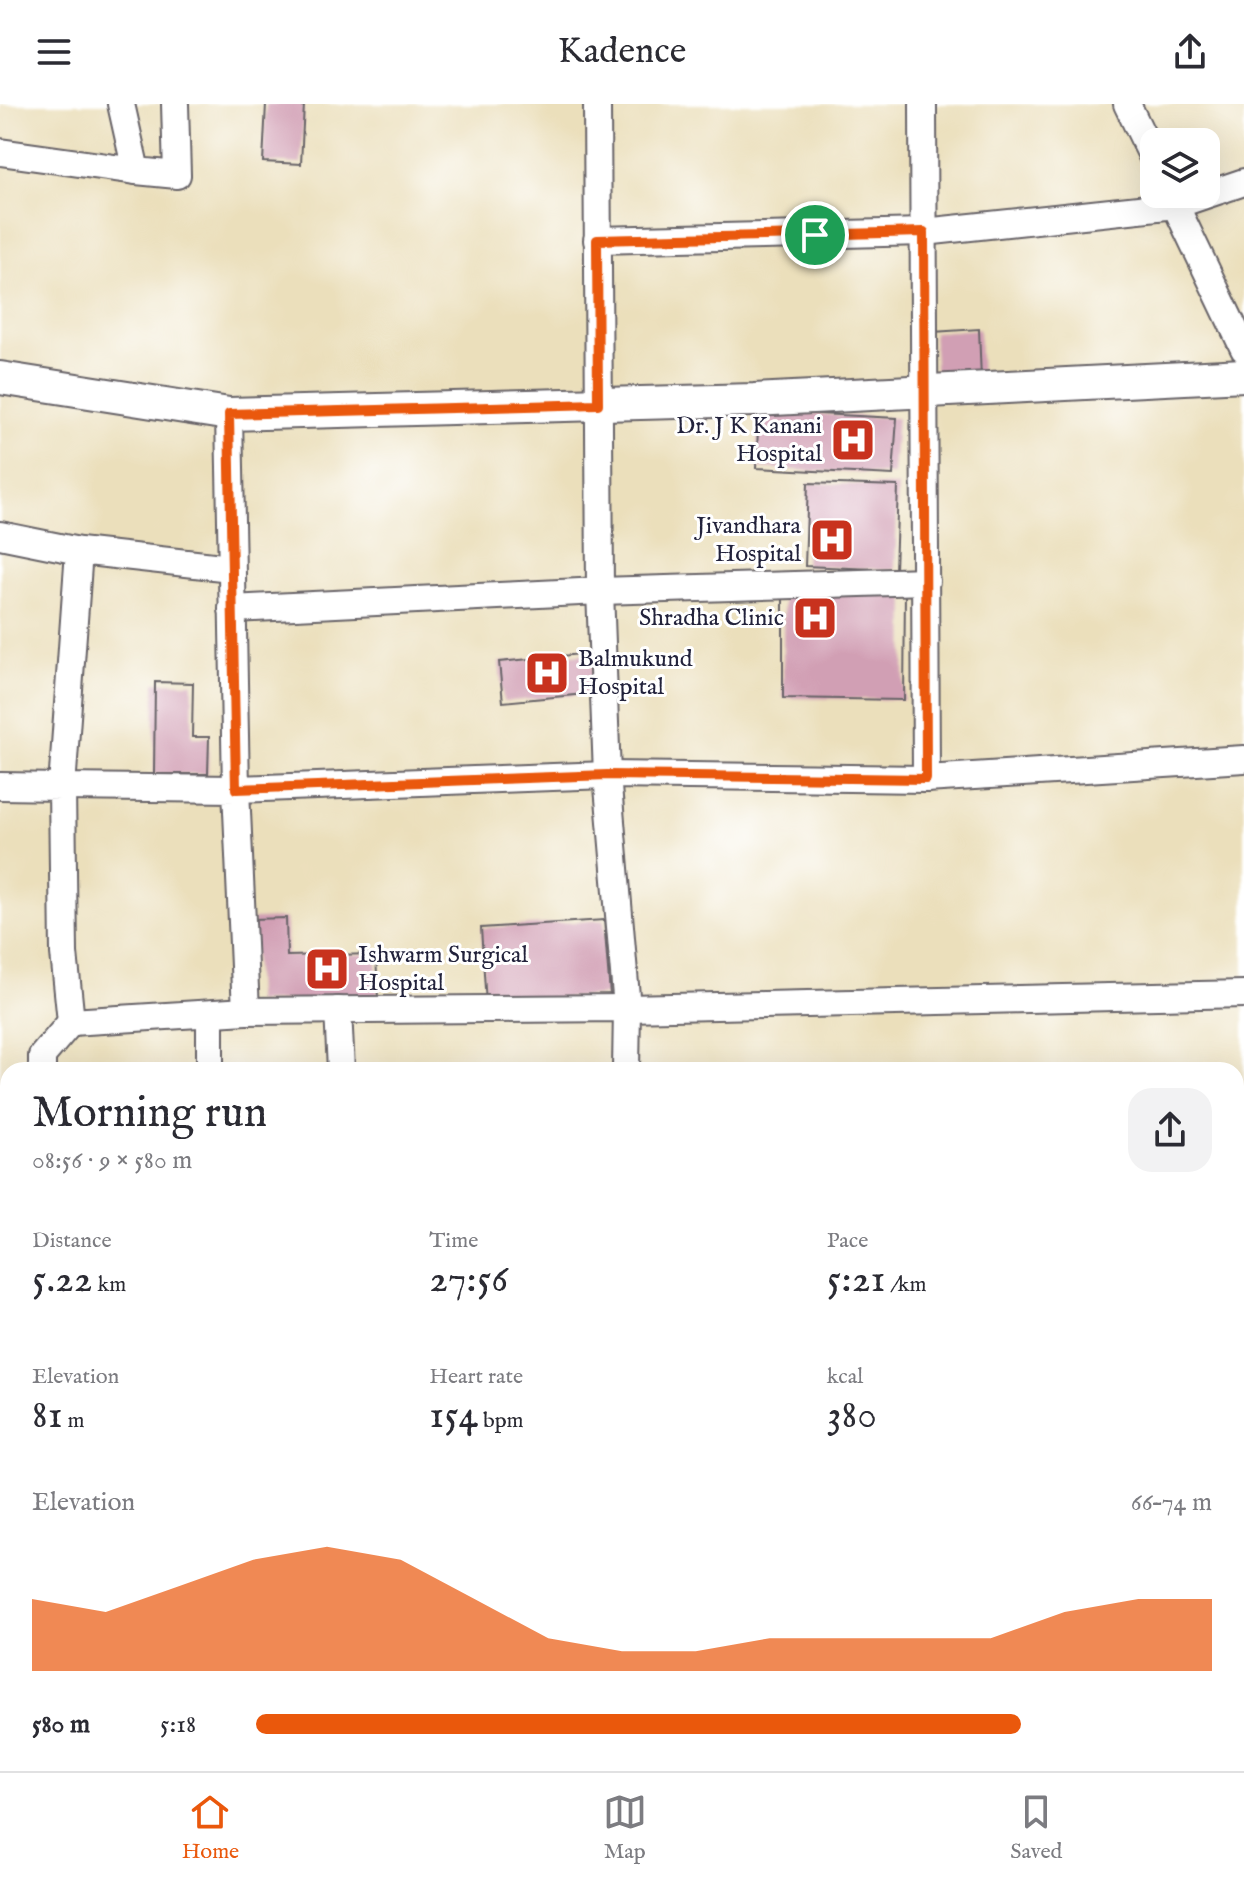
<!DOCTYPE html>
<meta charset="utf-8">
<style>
:root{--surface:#fff;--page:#f2f2f3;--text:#2b2b33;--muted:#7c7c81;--line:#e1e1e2;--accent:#ea580c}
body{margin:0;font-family:"IM FELL English",serif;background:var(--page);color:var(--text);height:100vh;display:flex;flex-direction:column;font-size:30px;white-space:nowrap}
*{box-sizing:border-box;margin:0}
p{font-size:26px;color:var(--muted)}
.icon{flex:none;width:44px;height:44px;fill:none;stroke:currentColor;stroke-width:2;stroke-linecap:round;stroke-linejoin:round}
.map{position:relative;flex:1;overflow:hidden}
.drawer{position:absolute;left:0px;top:958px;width:1244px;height:710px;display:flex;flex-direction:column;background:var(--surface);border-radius:24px 24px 0 0;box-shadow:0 8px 32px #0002}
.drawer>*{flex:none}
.controls{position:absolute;left:1140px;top:24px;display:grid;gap:16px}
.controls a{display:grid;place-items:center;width:80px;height:80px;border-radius:16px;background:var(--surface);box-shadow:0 8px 32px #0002;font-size:40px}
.pin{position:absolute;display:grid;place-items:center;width:68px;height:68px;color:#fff;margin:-34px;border:4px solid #fff;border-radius:50%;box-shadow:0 2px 8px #0007}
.round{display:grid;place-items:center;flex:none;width:84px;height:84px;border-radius:24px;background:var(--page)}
.headline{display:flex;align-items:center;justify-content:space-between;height:136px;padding:0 32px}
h1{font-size:44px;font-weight:600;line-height:60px}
.metrics{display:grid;grid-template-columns:repeat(3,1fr);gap:12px;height:136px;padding:8px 32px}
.metrics div{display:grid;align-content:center}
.metrics b{font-size:40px;font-weight:600}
.metrics small{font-size:22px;font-weight:400}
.metrics p{font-size:22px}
.chart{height:224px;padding:16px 32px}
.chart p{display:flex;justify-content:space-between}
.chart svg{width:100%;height:144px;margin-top:8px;fill:var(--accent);opacity:.7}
ul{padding:0 32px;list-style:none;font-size:26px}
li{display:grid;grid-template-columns:128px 96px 1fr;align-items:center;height:60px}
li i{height:20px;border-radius:10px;background:var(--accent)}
header{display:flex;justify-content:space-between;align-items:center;height:104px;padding:0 32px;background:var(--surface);font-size:36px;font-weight:600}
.tab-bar{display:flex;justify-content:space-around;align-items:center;height:112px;border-top:2px solid var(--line);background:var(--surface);font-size:22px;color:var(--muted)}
.tab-bar a{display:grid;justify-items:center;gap:4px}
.tab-bar .active{color:var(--accent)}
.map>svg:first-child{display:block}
</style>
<header><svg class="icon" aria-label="menu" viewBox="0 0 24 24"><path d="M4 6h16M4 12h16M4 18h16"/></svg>Kadence<svg class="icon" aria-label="share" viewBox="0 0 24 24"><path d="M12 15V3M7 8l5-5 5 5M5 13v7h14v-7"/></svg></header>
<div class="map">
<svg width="1244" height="1667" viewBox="0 0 1244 1667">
<rect width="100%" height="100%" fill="#fff"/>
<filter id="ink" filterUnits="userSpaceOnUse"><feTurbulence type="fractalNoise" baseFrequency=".0125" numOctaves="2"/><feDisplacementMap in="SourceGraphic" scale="16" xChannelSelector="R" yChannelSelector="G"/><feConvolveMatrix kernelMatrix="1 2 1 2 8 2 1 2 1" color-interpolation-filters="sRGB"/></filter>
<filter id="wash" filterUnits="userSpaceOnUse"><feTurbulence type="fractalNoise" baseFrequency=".006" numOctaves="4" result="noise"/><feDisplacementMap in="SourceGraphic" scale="32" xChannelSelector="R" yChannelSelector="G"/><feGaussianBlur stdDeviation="1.8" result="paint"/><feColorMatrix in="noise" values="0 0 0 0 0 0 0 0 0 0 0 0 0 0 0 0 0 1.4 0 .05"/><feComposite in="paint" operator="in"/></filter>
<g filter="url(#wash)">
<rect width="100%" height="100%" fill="#ebdfbb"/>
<g id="blocks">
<g fill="#d19fb4">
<path d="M 266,0 L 304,0 L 301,60 L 263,58 Z"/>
<path d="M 979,225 L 981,275 L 936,278 L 933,228 Z"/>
<path d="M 759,307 L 897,314 L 893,371 L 756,364 Z"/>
<path d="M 808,379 L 898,382 L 895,466 L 805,462 Z"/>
<path d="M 783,485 L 905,486 L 904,596 L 783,594 Z"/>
<path d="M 591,549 L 595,589 L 503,598 L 499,558 Z"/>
<path d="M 155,578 L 193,579 L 192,633 L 209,633 L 208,670 L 154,670 Z"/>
<path d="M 286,814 L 287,852 L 376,850 L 378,895 L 256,898 L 253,815 Z"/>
<path d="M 604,816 L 610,891 L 486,900 L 481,824 Z"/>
</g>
</g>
</g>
<g filter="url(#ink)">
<use href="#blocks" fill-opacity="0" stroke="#686468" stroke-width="2"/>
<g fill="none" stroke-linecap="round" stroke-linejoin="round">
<g stroke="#686468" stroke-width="30">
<g id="minor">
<path d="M 121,0 L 136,67 L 177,71 L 175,0"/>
<path d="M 597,0 L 600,487 L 607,671 L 627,904 L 1244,890"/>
<path d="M 923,0 L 926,675 L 1244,655"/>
<path d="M 1127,0 L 1154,56"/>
<path d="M 0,48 L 136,67"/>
<path d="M 1170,90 L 1244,245"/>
<path d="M 597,136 L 924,128 L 1176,101 L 1244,78"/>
<path d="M 229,310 L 236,685 L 607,671 L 926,675"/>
<path d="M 0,431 L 79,447"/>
<path d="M 231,464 L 79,447 L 62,683 L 236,685 L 246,907 L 627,904 L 626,966"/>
<path d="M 232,505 L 600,487 L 926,477"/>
<path d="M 0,682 L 62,683 L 64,849 L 71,918 L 246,907"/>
<path d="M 338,906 L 341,966"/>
<path d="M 210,910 L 210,966"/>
<path d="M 42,966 L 42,952 L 71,918"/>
<path d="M 1236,1134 L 1244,1136"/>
<path d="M 0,1253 L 8,1251"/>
<path d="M 0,1527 L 8,1526"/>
<path d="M 20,1667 L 47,1660 L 166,1667"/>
<path d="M 246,1667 L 247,1660"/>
<path d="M 455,1667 L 458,1660"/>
</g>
</g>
<g stroke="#686468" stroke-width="36">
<path id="tertiary" d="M 0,274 L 229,310 L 754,296 L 1244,271"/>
</g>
<use href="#minor" stroke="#fff" stroke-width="26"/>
<use href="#tertiary" stroke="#fff" stroke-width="32"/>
</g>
</g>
<g fill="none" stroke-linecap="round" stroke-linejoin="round" filter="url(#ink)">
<g stroke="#fff" stroke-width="16">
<path id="route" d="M 924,128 L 926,675 L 607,671 L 236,685 L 229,310 L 598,300 L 597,136 Z"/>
</g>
<use href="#route" stroke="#ea580c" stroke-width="10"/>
</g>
<defs>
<g id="hospital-square" transform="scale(2.3)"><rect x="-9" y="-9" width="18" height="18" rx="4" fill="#c8321e" stroke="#fff"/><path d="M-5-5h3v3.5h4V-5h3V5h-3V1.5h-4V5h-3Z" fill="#fff"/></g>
</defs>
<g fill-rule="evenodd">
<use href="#hospital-square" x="853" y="336"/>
<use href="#hospital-square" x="832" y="436"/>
<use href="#hospital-square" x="815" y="514"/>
<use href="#hospital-square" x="547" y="569"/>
<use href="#hospital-square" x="327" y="865"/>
</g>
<g text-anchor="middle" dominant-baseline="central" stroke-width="6" stroke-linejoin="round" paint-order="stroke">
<g font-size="24" fill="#22223b" stroke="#fff" text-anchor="end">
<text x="822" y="322">Dr. J K Kanani<tspan x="822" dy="28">Hospital</tspan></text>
<text x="801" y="422">Jivandhara<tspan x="801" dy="28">Hospital</tspan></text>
<text x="784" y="514">Shradha Clinic</text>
<text x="578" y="555" text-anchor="start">Balmukund<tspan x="578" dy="28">Hospital</tspan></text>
<text x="358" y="851" text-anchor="start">Ishwarm Surgical<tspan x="358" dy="28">Hospital</tspan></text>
</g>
</g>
</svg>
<div class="controls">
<a><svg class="icon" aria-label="layers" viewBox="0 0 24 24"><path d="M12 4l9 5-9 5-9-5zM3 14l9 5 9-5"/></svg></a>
</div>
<div class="pin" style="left:815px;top:131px;background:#1e9e55"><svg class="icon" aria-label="arrive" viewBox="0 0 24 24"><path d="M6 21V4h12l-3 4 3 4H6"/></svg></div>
<section class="drawer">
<div class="headline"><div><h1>Morning run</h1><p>08:56 · 9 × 580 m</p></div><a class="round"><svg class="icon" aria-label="share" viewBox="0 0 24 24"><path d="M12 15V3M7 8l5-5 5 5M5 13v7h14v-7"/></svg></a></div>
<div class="metrics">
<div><p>Distance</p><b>5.22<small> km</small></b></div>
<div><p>Time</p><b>27:56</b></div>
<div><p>Pace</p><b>5:21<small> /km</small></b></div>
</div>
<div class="metrics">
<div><p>Elevation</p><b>81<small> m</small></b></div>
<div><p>Heart rate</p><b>154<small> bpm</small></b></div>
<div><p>kcal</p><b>380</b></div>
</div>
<div class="chart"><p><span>Elevation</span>66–74 m</p>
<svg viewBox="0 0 160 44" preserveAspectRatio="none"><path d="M0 44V22L10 26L20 18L30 10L40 6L50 10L60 22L70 34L80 38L90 38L100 34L110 34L120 34L130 34L140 26L150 22L160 22V44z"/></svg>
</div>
<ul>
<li><b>580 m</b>5:18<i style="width:80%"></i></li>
</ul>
</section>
</div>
<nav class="tab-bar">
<a class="active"><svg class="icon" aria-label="home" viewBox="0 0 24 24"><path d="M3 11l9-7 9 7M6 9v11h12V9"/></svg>Home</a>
<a><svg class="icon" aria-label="map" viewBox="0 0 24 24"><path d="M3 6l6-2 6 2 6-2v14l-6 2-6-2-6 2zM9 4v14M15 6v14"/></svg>Map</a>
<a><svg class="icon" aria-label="saved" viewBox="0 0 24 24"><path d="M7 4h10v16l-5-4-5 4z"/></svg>Saved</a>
</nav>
